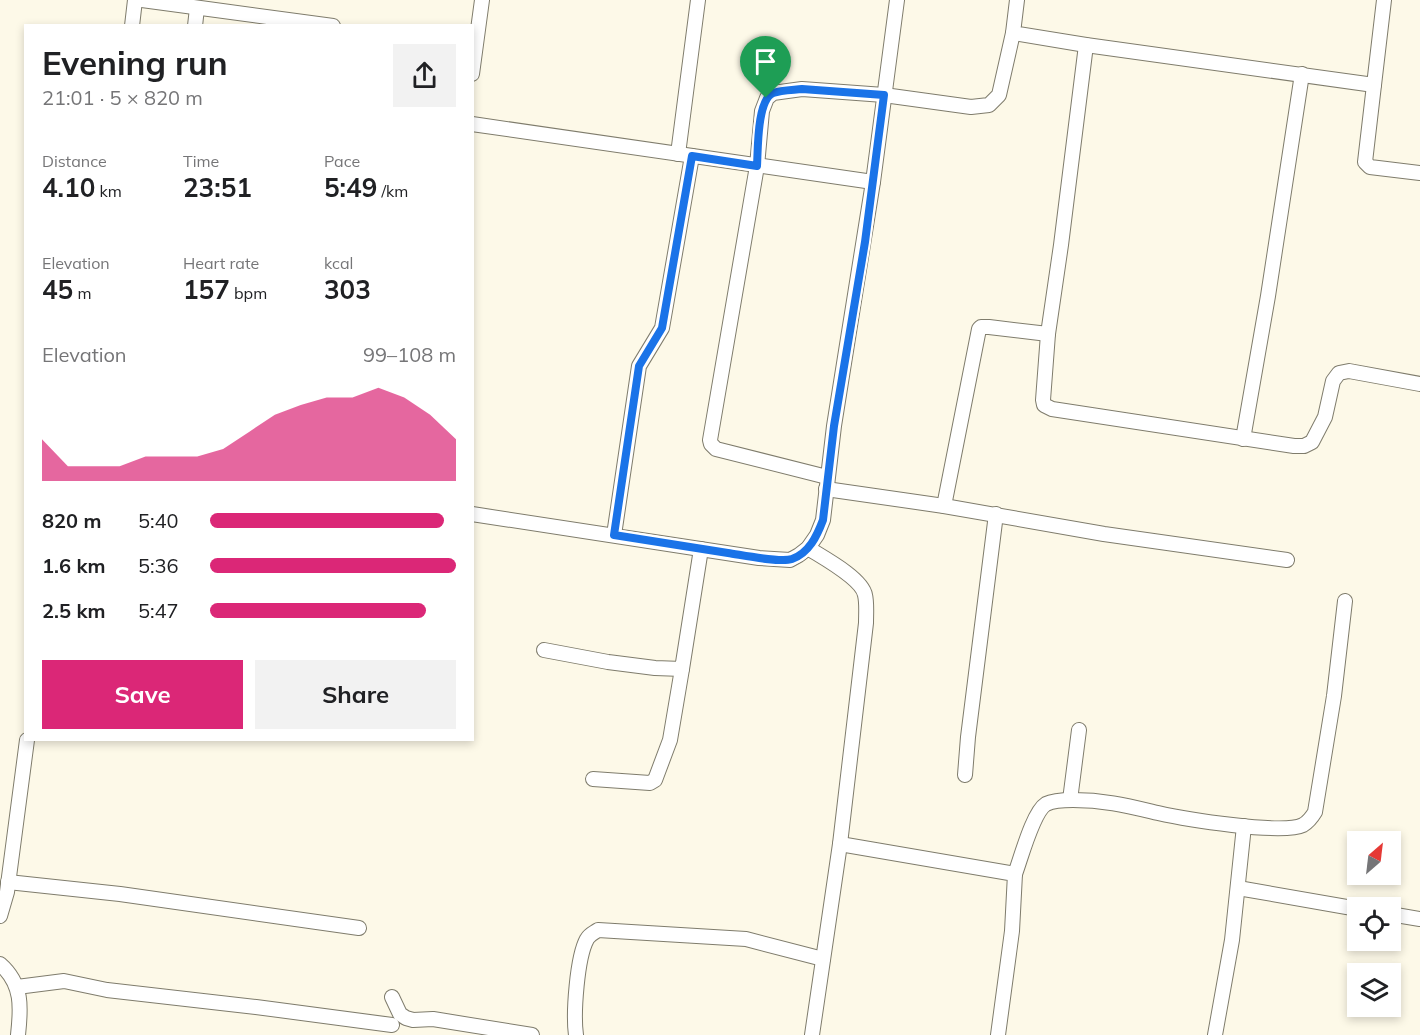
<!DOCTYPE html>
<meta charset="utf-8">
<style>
:root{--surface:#fff;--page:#f2f2f2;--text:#202124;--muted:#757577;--accent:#db2777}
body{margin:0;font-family:Mulish,sans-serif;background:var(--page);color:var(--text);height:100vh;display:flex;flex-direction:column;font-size:22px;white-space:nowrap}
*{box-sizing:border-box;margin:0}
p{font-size:20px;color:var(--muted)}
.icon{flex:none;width:33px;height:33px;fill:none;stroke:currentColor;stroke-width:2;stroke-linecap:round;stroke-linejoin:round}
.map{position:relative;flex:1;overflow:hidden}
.sheet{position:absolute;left:24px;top:24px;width:450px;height:717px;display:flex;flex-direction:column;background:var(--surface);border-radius:0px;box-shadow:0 3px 9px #0003}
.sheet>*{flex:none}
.needle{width:39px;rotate:28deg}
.controls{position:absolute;left:1347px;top:831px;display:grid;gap:12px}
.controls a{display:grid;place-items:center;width:54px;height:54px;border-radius:0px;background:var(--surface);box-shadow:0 3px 9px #0003;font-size:30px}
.pin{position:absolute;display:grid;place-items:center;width:51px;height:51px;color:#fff;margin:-62px -26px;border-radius:50% 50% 50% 0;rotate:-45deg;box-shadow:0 0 6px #0007}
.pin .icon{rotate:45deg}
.round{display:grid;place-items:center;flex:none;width:63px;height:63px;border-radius:0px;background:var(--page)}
.head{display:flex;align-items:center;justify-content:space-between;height:102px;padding:0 18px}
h1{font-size:33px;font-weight:700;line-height:45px}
.stats{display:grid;grid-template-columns:repeat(3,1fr);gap:9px;height:102px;padding:6px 18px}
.stats div{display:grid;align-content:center}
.stats b{font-size:26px;font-weight:700}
.stats small{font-size:16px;font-weight:400}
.stats p{font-size:16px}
.chart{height:168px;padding:12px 18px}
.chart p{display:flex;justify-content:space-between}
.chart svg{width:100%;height:108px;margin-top:6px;fill:var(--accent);opacity:.7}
.cta{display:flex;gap:12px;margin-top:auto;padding:12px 18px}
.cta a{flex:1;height:69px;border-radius:0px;background:var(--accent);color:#fff;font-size:24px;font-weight:700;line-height:69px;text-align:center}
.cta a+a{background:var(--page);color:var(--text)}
ul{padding:0 18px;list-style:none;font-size:20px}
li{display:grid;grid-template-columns:96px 72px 1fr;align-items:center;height:45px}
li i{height:15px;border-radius:8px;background:var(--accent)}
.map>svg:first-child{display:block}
</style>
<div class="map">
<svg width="1420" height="1035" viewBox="0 0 1420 1035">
<rect width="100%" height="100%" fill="#fdf9e8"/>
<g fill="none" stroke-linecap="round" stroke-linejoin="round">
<g stroke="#7f7c6c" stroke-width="16">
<g id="minor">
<path d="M 142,0 L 333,26"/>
<path d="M 1017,0 L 1013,33 L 1086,45 L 1374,85 L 1384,0"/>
<path d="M 132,26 L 135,0"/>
<path d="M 195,26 L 197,8"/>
<path d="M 1086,45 L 1061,245 L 1048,334 L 1043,400 L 1044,405 L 1052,409 L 1294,446 L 1304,446 L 1312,442 L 1325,417 L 1333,381 L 1339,373 L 1349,371 L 1420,384"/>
<path d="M 472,74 L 482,0"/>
<path d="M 1374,85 L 1365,162 L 1370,167 L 1420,173"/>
<path d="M 472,124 L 873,182"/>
<path d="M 678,154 L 698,0"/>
<path d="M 1243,439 L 1268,296 L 1302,74"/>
<path d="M 827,477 L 716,449 L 711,444 L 710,440 L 757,166 L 762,111 L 767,98 L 773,93 L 802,89 L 884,95 L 971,107 L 989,105 L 999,95 L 1013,33"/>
<path d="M 826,489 L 944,506 L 1104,534 L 1287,560"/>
<path d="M 944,506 L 979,329 L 981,327 L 989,327 L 1048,334"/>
<path d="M 472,514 L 759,558 L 790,560 L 799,555 L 808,548 L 817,535 L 823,520 L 834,426 L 873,182 L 897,0"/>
<path d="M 614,535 L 639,366 L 662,328 L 692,156"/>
<path d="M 808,548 C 822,557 862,578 865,595 C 867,603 866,614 866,623 L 840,844 L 812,1035"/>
<path d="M 544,650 L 608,662 L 655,668 L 682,669 L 701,549"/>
<path d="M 965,775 L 968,737 L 996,514"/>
<path d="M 593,779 L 650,783 L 655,780 L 670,740 L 682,669"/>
<path d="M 1070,800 L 1079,730"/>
<path d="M 840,844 L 1015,874 L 1012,931 L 998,1035"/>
<path d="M 1015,874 C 1021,858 1033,812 1046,804 C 1054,800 1065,800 1073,800 C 1105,800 1128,806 1158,813 C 1184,819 1282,835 1303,825 C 1308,822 1312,817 1315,812 L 1334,696 L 1345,601"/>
<path d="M 8,882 L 120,894 L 359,928"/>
<path d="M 1238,888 L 1358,909"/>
<path d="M 1390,914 L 1420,919"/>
<path d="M 0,916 L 7,892 L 27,740"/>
<path d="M 0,964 C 23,984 21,1008 18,1035"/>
<path d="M 17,987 L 64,981 L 107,990 L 256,1007 L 392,1025"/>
<path d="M 392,997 L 400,1014 L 406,1018 L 413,1020 L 433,1019 L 532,1035"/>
<path d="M 576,1035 C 573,1014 577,957 587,939 C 590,934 594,933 598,930 L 746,939 L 823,959"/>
<path d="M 1215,1035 L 1232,940 L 1244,826"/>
</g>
</g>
<use href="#minor" stroke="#fff" stroke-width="14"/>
</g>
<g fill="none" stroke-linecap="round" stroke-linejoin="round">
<g stroke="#fff" stroke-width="12">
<path id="route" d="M 802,89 L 884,95 L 865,242 L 834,426 L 823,520 C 817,536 809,553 792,559 C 780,563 742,555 728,553 C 690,547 652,541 614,535 L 639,366 L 662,328 L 692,156 L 757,166 C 758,150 757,100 773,93 C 781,90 793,90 802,89 Z"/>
</g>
<use href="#route" stroke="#1a73e8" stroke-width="8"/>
</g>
</svg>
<div class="controls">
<a><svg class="needle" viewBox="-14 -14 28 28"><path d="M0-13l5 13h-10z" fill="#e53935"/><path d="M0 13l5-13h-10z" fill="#757577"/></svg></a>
<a><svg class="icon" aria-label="locate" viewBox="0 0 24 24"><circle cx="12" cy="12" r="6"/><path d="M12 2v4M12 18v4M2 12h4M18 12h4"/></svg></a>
<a><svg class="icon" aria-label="layers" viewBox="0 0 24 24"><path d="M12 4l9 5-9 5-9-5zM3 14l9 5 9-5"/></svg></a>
</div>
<div class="pin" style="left:766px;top:98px;background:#1e9e55"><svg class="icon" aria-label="arrive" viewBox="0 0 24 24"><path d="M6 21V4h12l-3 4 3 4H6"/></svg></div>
<section class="sheet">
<div class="head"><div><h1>Evening run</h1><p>21:01 · 5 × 820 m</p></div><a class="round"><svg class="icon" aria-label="share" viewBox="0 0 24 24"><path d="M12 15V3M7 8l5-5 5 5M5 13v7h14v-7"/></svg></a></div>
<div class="stats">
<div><p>Distance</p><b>4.10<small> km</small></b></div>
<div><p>Time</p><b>23:51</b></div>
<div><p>Pace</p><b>5:49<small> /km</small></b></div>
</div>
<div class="stats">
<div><p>Elevation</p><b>45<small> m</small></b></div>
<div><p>Heart rate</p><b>157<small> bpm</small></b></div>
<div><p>kcal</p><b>303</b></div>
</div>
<div class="chart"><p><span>Elevation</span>99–108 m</p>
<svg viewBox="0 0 160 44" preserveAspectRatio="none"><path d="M0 44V27L10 38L20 38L30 38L40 34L50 34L60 34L70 31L80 24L90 17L100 13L110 10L120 10L130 6L140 10L150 17L160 27V44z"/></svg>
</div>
<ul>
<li><b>820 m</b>5:40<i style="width:95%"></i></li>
<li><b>1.6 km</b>5:36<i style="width:100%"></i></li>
<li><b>2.5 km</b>5:47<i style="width:88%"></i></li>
</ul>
<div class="cta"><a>Save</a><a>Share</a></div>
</section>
</div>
